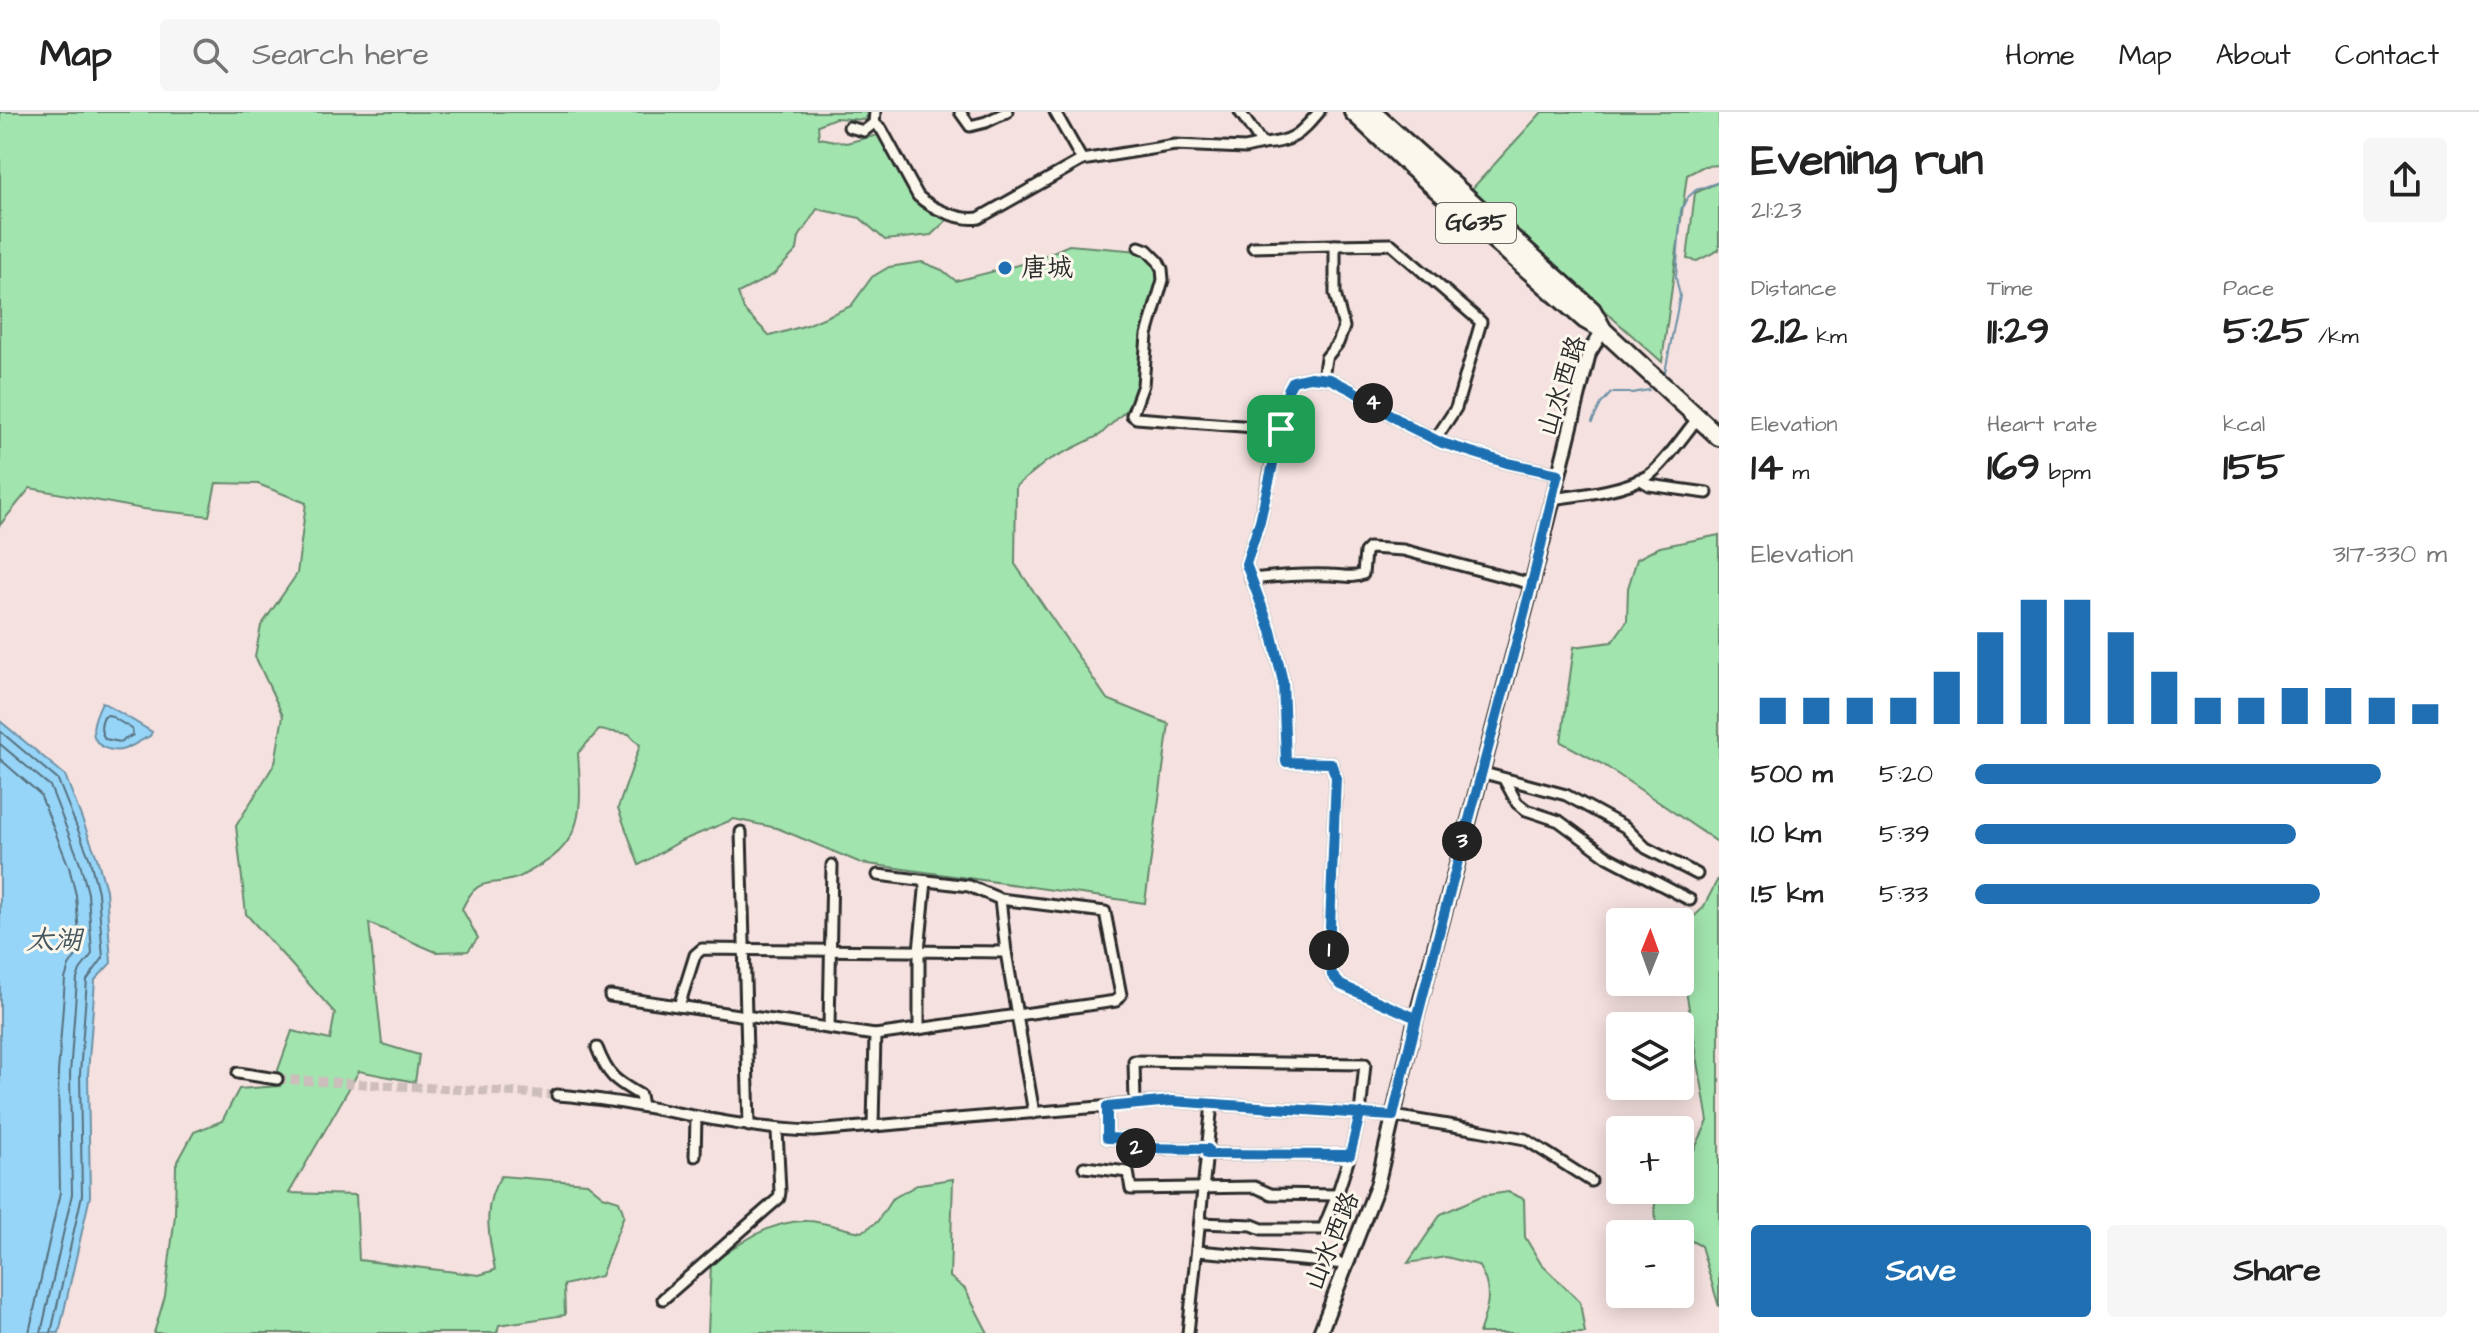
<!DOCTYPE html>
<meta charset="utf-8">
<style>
:root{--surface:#fff;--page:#f6f6f6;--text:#222;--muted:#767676;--line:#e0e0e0;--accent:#1f6fb2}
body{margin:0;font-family:"Architects Daughter","LXGW WenKai TC",sans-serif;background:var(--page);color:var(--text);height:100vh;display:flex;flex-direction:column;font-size:30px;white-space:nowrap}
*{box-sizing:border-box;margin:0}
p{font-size:26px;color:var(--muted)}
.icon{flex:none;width:44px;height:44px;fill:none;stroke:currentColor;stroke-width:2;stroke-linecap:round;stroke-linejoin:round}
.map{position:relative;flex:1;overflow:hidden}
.sheet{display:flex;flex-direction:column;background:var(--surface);width:760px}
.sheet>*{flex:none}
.needle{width:52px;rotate:1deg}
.tools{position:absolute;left:1606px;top:796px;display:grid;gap:16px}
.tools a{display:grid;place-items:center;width:88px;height:88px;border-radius:8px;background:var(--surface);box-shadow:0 4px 20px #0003;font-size:40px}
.pin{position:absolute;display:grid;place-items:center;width:68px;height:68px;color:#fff;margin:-34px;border-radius:16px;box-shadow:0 4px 12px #0006}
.km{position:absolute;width:40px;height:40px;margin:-20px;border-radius:50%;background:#222;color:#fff;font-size:22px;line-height:40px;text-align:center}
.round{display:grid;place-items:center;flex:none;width:84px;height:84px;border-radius:8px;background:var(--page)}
.overview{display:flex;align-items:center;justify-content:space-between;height:136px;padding:0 32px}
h1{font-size:44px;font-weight:800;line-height:60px}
.metrics{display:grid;grid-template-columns:repeat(3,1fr);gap:12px;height:136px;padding:8px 32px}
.metrics div{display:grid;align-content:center}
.metrics b{font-size:40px;font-weight:800}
.metrics small{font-size:22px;font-weight:400}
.metrics p{font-size:22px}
.chart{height:224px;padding:16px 32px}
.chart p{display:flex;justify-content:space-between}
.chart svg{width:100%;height:144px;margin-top:8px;stroke:var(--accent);stroke-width:6}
.primary-button{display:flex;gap:16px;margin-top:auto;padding:16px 32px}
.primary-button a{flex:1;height:92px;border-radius:8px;background:var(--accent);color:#fff;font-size:32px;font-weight:800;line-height:92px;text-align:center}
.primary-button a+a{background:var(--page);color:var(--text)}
ul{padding:0 32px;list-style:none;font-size:26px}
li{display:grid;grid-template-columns:128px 96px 1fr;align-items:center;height:60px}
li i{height:20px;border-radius:10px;background:var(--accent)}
header{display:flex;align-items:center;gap:48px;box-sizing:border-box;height:112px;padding:0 40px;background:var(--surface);border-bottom:2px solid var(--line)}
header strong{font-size:38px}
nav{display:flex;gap:44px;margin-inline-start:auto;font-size:28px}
.search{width:560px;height:72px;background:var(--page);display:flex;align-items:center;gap:20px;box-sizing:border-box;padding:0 28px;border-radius:8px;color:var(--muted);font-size:30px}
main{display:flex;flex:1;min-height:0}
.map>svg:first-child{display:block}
</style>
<header>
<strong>Map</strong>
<div class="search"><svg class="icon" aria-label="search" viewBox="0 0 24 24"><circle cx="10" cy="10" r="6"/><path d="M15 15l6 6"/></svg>Search here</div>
<nav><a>Home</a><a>Map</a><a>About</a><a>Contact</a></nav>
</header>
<main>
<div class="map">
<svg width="1719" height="1221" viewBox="0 0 1719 1221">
<rect width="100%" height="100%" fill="#f5e1df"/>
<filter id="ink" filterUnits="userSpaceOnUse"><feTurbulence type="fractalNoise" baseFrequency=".0125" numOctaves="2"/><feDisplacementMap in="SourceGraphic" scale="16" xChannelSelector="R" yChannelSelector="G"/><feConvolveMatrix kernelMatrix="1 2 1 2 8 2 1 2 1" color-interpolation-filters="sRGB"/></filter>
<g filter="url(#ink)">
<g fill="#a1e4ae" stroke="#66886c" stroke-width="2">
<path d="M 0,0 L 867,0 L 866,8 L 835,6 L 818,13 L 819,26 L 846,31 L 878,23 L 911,82 L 925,96 L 948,107 L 931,123 L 885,128 L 860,106 L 817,97 L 799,125 L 797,138 L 773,163 L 738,181 L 744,198 L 770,224 L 807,213 L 851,194 L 872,165 L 889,155 L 922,150 L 942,158 L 956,169 L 1030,150 L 1069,133 L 1151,140 L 1164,174 L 1136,289 L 1100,323 L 1047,349 L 1016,374 L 1015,452 L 1107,587 L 1169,612 L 1145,791 L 861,751 L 777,716 L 734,707 L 681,729 L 639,753 L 618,696 L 640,633 L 629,622 L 599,618 L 578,641 C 581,689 587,728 539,754 C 532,758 524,763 517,766 C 488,776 478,762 462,797 L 478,826 L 468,839 L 436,840 L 369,811 L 382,932 L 419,943 L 415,970 L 359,959 L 289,1081 L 356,1083 L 359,1148 L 479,1163 L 495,1158 C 489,1124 481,1094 501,1064 L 587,1071 L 603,1084 L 619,1089 L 624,1103 L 601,1164 L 564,1173 L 565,1203 L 499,1213 L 497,1221 L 154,1221 L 165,1184 L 175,1103 L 176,1053 L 194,1020 L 222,1009 L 239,977 L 280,974 L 278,958 L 292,919 L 330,928 L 335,901 L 246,802 L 236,714 L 275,651 L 283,604 L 255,544 L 261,514 L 297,462 L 306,391 L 258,372 L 216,371 L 209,404 L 143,397 L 30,376 L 0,413 Z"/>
<path d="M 1542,0 L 1719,0 L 1719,53 L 1704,54 L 1687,63 L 1662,250 L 1470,79 Z"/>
<path d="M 1719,70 L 1719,138 L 1697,149 L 1687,147 L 1695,81 Z"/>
<path d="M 1719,423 L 1719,731 L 1604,653 L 1561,630 L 1574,535 L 1612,530 L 1627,509 L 1628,476 L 1637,447 L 1660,435 Z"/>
<path d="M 1719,765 L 1719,1195 L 1701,1134 L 1656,1110 L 1654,1078 L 1680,1078 L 1680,1046 L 1694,1038 L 1708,1009 L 1684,867 L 1681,817 L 1703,796 Z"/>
<path d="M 953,1067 L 950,1165 L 965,1177 L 988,1221 L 708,1221 L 711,1152 C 739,1132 770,1108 807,1109 C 823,1109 845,1118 862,1120 L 877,1110 L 892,1087 L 919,1072 Z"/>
<path d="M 1508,1080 L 1524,1087 L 1525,1125 L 1541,1152 L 1580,1190 L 1585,1221 L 1479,1221 C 1488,1195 1494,1178 1478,1153 L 1446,1145 L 1408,1151 L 1441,1102 L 1481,1084 Z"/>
</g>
<g fill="#97d5f8" stroke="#6c91a6" stroke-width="2">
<path d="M 102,590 L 152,620 L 150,624 C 141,628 131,636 121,638 C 116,639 108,638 103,635 C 85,625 96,603 102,590 Z"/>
<path d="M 0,609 L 65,663 L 97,746 L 106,778 L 111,851 L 95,868 L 88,962 L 90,1084 L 59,1221 L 0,1221 Z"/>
</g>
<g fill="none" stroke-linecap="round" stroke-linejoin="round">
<g stroke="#566f7d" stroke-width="2">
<path d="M 109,603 L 132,617 L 133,623 L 120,630 L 105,627 C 100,620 100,612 104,604 Z"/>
<path d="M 0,619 L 58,668 L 90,748 L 98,780 L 103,846 L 87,868 L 80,962 L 82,1083 L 51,1221"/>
<path d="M 0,632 L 50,674 L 80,751 L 88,781 L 92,842 L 80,858 L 77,867 L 70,962 L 72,1082 L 41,1221"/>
<path d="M 0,647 L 40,682 L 69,755 L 76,783 L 80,838 L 69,854 L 65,867 L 58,961 L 60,1080 L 29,1221"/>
</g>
<g stroke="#6c91a6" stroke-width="2">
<path d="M 1665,260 L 1680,184 L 1676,166 L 1681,98 L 1687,86 L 1696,78 L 1719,70"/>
<path d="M 1592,310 L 1601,292 L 1611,281 L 1632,281 L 1649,278"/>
</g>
<path stroke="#cdbdbb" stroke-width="9" stroke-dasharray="9 4.5" stroke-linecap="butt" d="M 277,967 L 557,983"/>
<g stroke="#2b2b2b" stroke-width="15">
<g id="minor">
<path d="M 960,0 L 970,14 L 986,10 L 1007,0"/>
<path d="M 1055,0 L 1082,48 L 1175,33 L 1245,36 L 1262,32"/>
<path d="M 1240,0 L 1262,32 C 1293,30 1299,23 1319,0"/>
<path d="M 874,11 L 882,18 L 918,84 C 932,97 960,109 979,106 L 1082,48"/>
<path d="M 849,15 L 864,19 L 874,11 L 875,0"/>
<path d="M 1139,135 L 1147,138 L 1158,149 L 1162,157 L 1163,168 L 1147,223 L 1143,273 L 1132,303 L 1136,306 L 1281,317"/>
<path d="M 1253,135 L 1335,133"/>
<path d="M 1323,266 L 1326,246 L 1338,231 L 1344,215 L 1335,182 L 1335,133 L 1391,132 L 1481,210 L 1456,296 L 1435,328"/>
<path d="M 1639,367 L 1649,373 L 1707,381"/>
<path d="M 1551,387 C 1581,383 1623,379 1649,363 C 1663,354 1686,320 1698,306"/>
<path d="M 1251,467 C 1278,464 1304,462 1330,463 C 1342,463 1352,467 1363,462 L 1365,440 L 1369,436 L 1403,438 L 1532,472"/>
<path d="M 1480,660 L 1566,683 L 1625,715 L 1646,736 L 1697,762"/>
<path d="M 1504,667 L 1517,691 L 1526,698 L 1559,709 L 1608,745 L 1690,788"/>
<path d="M 741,720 L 749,1014"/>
<path d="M 1000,787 L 1006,840 L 1034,1001"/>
<path d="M 610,884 L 875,923 L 1116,889 L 1121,883 L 1105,800 L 1000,787 L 969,774 L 878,763"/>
<path d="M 679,894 L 695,843 L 702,837 L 1006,840"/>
<path d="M 1416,906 L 1341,873 L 1332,863 L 1329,840 L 1336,665 L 1331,651 L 1286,650 L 1283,570 L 1271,519 L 1246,452 L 1260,409 L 1288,278 L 1293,269 L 1310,265 L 1330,267 L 1352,278 L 1408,314 L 1442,331 L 1507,351 L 1558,362"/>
<path d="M 829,916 L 832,753"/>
<path d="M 919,917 L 919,839 L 926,769"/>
<path d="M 597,936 C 608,964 614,968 640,983 L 642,994"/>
<path d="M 238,961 L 277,967"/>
<path d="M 557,983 C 644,989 727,1017 814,1019 L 1171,989 L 1393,1004 L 1478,1018 L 1525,1027 L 1591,1069"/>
<path d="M 1135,992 L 1134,949 L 1365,952 L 1360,1002 L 1350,1043 L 1207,1042"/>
<path d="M 1107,995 L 1107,1026 L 1135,1027 L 1135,1036 L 1208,1037"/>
<path d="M 873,1014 L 875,923"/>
<path d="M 695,1044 L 696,1006"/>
<path d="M 1084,1055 L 1128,1060 L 1131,1077 L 1255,1075 L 1271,1082 L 1337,1083 L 1350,1043"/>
<path d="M 1201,1111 L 1252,1113 L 1262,1117 L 1323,1117 L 1337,1083"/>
<path d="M 1198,1139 L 1346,1152"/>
<path d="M 663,1187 L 779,1086 L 780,1080 L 777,1018"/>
<path d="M 1188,1221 L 1212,992"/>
</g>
</g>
<g stroke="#2b2b2b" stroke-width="18">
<path id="tertiary" d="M 1320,1221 L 1377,1074 L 1416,906 L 1532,472 L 1589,241 L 1603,218"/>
</g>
<g stroke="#2b2b2b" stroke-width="22">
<g id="trunk">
<path d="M 1353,0 L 1409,53 L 1585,208 L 1603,218 L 1719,325"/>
<path d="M 1372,0 L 1592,198 L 1602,216"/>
</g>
</g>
<use href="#minor" stroke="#fbf7ec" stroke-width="9"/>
<use href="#tertiary" stroke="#fbf7ec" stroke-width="12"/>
<use href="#trunk" stroke="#fbf7ec" stroke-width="16"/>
</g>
</g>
<g fill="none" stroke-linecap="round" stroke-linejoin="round" filter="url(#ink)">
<g stroke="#fff" stroke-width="16">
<path id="route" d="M 1281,317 L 1260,409 L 1246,452 L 1271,519 L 1283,570 L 1286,650 L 1331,651 L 1336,665 L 1329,840 L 1332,863 L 1341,873 L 1416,906 L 1393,1004 L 1171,989 L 1107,995 L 1107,1026 L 1135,1027 L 1135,1036 L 1208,1037 L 1207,1042 L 1350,1043 L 1360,1002 L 1393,1004 C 1435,827 1485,651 1531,475 C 1541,437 1548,399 1558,362 L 1507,351 L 1442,331 L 1408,314 L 1352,278 L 1330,267 L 1310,265 L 1293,269 L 1288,278 L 1281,317"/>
</g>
<use href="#route" stroke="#1f6fb2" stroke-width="10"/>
</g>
<circle fill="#1f6fb2" stroke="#fbf7ec" stroke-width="3" cx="1005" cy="156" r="8"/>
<g text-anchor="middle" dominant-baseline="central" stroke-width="6" stroke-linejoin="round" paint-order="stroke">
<rect fill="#fbf7ec" stroke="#696865" stroke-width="2" x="1436" y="91" width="80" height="40" rx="6"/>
<g font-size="24" font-weight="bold" fill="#2b2b2b">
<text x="1476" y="111">G635</text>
</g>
<g font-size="26" fill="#2b2b2b" stroke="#fbf7ec" text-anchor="start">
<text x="1021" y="156">唐城</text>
</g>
<g font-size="26" fill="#2b2b2b" stroke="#fbf7ec">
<text transform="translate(1562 274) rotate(-72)">山水西路</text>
<text transform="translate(1332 1129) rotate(-68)">山水西路</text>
</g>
<g font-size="28" font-style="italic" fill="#46565e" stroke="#fbf7ec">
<text x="54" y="828">太湖</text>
</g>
</g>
</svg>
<div class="tools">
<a><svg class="needle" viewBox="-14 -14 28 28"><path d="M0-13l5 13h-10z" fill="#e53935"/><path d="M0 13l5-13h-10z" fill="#767676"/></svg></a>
<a><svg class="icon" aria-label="layers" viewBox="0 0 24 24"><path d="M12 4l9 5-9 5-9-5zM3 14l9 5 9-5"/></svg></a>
<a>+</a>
<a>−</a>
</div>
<div class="pin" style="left:1281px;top:317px;background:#1e9e55"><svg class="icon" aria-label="arrive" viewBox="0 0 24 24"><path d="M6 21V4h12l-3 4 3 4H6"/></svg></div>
<b class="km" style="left:1329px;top:838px">1</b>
<b class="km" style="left:1136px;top:1036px">2</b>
<b class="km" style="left:1462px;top:729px">3</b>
<b class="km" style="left:1373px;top:291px">4</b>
</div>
<section class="sheet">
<div class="overview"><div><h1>Evening run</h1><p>21:23</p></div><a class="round"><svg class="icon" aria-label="share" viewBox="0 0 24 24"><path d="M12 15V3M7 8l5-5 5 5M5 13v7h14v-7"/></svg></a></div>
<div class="metrics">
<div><p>Distance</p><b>2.12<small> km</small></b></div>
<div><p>Time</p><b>11:29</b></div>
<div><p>Pace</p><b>5:25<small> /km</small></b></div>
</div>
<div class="metrics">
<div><p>Elevation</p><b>14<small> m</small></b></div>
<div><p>Heart rate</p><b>169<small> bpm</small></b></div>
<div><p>kcal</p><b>155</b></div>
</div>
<div class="chart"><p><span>Elevation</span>317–330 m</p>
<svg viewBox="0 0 160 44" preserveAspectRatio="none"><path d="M5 44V36M15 44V36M25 44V36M35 44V36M45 44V28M55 44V16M65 44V6M75 44V6M85 44V16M95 44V28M105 44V36M115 44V36M125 44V33M135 44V33M145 44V36M155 44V38"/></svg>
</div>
<ul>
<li><b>500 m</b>5:20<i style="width:86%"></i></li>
<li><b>1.0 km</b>5:39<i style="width:68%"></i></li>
<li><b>1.5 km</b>5:33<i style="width:73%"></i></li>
</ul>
<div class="primary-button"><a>Save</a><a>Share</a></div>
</section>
</main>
